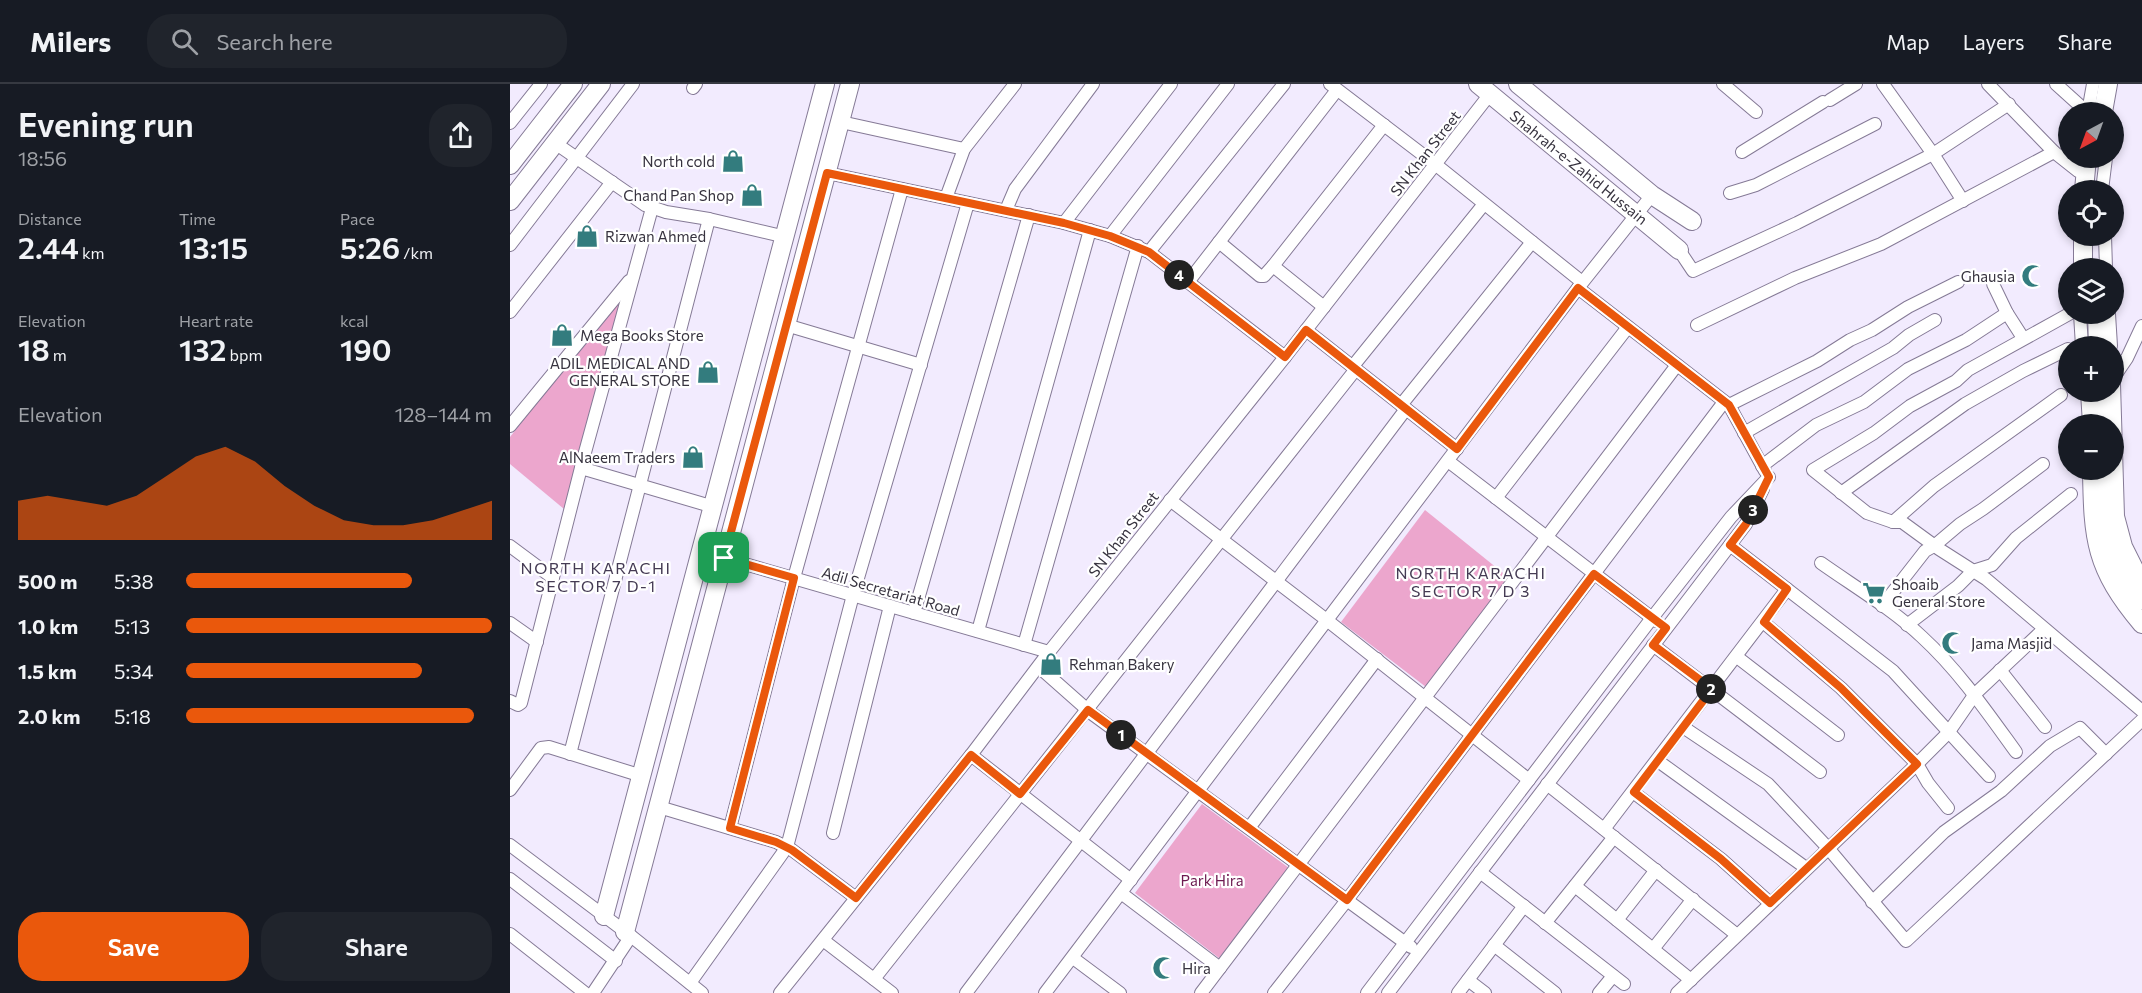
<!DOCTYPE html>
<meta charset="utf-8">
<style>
:root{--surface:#171b24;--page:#20242c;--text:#f1f3f6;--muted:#9ea1a6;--line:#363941;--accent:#ea580c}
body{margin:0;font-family:Commissioner,sans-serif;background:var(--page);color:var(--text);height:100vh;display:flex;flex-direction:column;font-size:22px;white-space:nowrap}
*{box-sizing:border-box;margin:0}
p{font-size:20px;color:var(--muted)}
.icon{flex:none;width:33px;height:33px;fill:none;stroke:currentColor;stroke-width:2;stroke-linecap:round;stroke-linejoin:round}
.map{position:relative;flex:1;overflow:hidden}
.sheet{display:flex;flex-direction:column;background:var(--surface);width:510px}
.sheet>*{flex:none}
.needle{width:39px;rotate:221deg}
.buttons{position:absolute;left:1548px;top:18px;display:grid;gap:12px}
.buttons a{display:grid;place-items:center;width:66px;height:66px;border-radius:50%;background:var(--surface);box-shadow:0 3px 9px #0003;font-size:30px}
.pin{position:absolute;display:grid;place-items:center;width:51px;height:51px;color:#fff;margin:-26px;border-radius:12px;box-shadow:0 3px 9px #0006}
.km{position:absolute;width:30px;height:30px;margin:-15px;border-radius:50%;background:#222;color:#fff;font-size:16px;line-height:30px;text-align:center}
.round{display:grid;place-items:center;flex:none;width:63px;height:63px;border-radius:24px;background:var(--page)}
.headline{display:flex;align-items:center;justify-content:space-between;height:102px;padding:0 18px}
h1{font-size:33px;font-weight:600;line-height:45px}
.metrics{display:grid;grid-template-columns:repeat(3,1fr);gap:9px;height:102px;padding:6px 18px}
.metrics div{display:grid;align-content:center}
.metrics b{font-size:30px;font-weight:600}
.metrics small{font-size:16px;font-weight:400}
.metrics p{font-size:16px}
.chart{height:168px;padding:12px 18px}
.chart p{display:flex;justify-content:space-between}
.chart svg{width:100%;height:108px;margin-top:6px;fill:var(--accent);opacity:.7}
.action{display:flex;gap:12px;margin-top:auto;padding:12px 18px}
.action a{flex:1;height:69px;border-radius:24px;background:var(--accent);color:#fff;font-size:24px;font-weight:600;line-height:69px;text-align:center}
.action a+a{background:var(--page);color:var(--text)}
ul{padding:0 18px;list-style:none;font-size:20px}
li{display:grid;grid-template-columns:96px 72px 1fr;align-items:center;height:45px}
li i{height:15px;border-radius:8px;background:var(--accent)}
header{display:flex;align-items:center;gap:36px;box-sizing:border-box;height:84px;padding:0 30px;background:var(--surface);border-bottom:2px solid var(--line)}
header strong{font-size:28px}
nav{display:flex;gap:33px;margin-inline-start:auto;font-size:21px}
.search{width:420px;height:54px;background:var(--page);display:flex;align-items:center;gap:15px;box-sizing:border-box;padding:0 21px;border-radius:24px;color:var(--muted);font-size:22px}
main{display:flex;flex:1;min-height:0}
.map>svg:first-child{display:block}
</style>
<header>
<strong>Milers</strong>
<div class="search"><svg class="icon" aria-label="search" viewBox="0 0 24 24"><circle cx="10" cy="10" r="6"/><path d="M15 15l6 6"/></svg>Search here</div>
<nav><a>Map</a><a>Layers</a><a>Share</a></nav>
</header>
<main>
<section class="sheet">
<div class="headline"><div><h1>Evening run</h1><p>18:56</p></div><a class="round"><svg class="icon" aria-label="share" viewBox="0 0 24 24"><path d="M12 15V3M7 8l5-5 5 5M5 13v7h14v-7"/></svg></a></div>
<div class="metrics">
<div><p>Distance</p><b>2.44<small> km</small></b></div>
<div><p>Time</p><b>13:15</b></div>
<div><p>Pace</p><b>5:26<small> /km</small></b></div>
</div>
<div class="metrics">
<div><p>Elevation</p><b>18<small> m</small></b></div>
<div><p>Heart rate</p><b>132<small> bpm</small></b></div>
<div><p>kcal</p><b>190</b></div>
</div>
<div class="chart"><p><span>Elevation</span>128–144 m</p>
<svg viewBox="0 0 160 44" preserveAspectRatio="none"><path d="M0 44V28L10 26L20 28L30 30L40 26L50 18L60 10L70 6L80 12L90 22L100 30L110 36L120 38L130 38L140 36L150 32L160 28V44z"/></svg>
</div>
<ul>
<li><b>500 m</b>5:38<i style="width:74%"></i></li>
<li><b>1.0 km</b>5:13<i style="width:100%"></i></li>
<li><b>1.5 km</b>5:34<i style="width:77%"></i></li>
<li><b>2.0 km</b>5:18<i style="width:94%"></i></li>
</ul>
<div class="action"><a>Save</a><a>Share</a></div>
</section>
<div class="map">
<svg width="1632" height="909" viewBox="0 0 1632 909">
<rect width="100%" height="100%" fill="#f2ebfe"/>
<g fill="#eca6cd">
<path d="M 112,210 L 54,425 L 0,380 L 0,353 Z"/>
<path d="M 915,426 L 998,493 L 916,603 L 831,538 Z"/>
<path d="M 692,720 L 779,784 L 709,874 L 625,809 Z"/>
</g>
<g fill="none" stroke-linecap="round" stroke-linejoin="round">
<g stroke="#857a96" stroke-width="14">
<g id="street">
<path d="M 820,0 L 925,80 L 1072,198"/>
<path d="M 1213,0 L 1246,28"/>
<path d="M 1373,0 L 1423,70 L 1453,117"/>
<path d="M 1478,0 L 1544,68 L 1568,87"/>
<path d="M 1546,0 L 1577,28"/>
<path d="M 183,4 L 186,0"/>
<path d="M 1320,16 L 1346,0"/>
<path d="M 1578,28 L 1583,0"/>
<path d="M 331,38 L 454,65"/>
<path d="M 0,39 L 31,0"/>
<path d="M 45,59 L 135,121 L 156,128 L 199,135 L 276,153"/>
<path d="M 1232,68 L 1313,18"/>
<path d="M 317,89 L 554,139 L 600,152 L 639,168 L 775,273"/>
<path d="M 1592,106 L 1596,74"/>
<path d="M 1220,109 L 1246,101 L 1365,40"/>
<path d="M 436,114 L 454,65 L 505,0"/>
<path d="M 496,126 L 505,105 L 583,0"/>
<path d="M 554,139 L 661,0"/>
<path d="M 600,152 L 718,0"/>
<path d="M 1595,152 L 1596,184"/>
<path d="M 709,158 L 750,192 L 754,192 L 763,182 L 814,223"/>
<path d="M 0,161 L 123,0"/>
<path d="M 1169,166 L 1183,187 L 1287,139 L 1423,70 L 1499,20"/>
<path d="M 639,168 L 774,0"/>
<path d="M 763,182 L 874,41"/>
<path d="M 678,198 L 827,6"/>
<path d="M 1483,200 L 1497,229 L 1513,254"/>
<path d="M 1068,204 L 1219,321 L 1255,387"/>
<path d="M 0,228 L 102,98"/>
<path d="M 1559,230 L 1458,286 L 1446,297 L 1400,322 L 1364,349 L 1303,386 L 1357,429 L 1383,438 L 1392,438 L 1429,465 L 1476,495 L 1632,627"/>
<path d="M 1570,230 L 1572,262"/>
<path d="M 1599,230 L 1601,262"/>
<path d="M 276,241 L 411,281"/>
<path d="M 1187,241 L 1285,194 L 1371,160 L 1544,68"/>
<path d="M 796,246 L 947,365"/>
<path d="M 843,282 L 974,120"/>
<path d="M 1604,293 L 1617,274 L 1632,242"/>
<path d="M 1604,300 L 1608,432 L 1616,462 L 1632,494"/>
<path d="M 891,321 L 1022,158"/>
<path d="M 1219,321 L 1307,277 L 1340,256 L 1362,246 L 1398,223 L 1448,198"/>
<path d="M 0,342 L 119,197"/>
<path d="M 1234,349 L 1383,264 L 1399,251 L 1425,236"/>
<path d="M 938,377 L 1146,537"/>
<path d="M 1252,382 L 1306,341 L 1354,318 L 1398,285 L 1456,256 L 1497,229"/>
<path d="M 71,384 L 204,423"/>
<path d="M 1331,409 L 1455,320 L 1513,287 L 1558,265"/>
<path d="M 986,414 L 1118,243"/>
<path d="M 660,416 L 818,537 L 1019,696"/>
<path d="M 1383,438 L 1424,402 L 1551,311"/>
<path d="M 1220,461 L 1383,587 L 1479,692"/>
<path d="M 0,462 L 43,494"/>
<path d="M 214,474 L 539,568"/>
<path d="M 1311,479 C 1345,503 1382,525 1412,553 C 1449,587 1477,628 1506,668"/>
<path d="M 1372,522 L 1415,467 L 1424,462 L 1450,440 L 1473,425 L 1533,380"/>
<path d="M 404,529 L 519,131"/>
<path d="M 1253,538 L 1331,604 L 1407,680 L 1418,699 L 1438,724"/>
<path d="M 0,539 L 27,558"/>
<path d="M 1397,541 L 1448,502 L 1463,487 L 1482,481 L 1506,454 L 1561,410"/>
<path d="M 468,547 L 580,146"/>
<path d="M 514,561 L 628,162"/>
<path d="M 1143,561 L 1310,688"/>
<path d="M 1227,573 L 1328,651"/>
<path d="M 529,583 L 581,629 L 901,863"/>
<path d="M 1490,586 L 1535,643"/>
<path d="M 0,617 L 8,621 L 11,619 L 74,372 L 142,124"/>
<path d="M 1173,643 L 1258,700 L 1318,764 L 1396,857 L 1632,636"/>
<path d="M 60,670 L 199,135"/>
<path d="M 461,671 L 621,796"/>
<path d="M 1148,677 L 1296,784"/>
<path d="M 1037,700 L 1227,851"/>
<path d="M 0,706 L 31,664 L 39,663 L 132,692"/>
<path d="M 1123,708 L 1211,775 L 1260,819"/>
<path d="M 149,723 L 266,758 L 282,766 L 346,814"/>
<path d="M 220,744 L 284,494 L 392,105"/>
<path d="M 739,744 L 867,575"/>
<path d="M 1094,745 L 1277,505"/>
<path d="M 323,749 L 380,522"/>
<path d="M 0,761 L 121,852 L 192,909"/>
<path d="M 970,788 L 1114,900"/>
<path d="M 0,795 L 106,877"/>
<path d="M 1065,802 L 1181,896"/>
<path d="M 611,809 L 710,884"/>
<path d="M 1362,818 L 1434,748 L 1491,707 L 1540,662 L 1570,644 L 1596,670"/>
<path d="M 1107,836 L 1146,786"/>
<path d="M 1035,839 L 1104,753"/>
<path d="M 0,850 L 75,909"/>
<path d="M 313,856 L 382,909"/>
<path d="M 984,861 L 1045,909"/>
<path d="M 1143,865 L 1183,815"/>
<path d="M 563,874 L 610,909"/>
<path d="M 364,895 L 846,285"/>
<path d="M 958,896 L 975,909"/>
<path d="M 180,899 L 277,763 L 343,511 L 458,119"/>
<path d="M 83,909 L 121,852"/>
<path d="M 270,909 L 461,671 L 539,568 L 775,273 L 980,10"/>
<path d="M 456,909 L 896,325"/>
<path d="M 535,909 L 1068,204 L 1142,111"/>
<path d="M 691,909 L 1167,281"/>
<path d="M 764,909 L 837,816 L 1214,318"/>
<path d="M 857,909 L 1142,534 L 1221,433 L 1259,393"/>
<path d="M 878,909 L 1236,440 L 1253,405"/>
<path d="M 948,909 L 1014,822"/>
<path d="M 1089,909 L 1103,892"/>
<path d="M 1167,909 L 1407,680 L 1438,649 L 1465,610 L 1534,545"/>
</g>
</g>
<g stroke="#857a96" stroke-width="20">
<g id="secondary">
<path d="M 968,0 L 1169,166"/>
<path d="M 1008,0 L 1142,111 L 1182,137"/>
<path d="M 1593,28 L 1598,0"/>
<path d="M 0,81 L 63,0"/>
<path d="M 1574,106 L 1577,74"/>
<path d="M 0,117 L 91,0"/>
<path d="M 1573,152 L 1573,184"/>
<path d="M 1587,230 L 1588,262"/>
<path d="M 1580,308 L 1582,340"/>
<path d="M 1593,308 L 1596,340"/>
<path d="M 1582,386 C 1583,456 1585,484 1632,540"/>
<path d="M 1598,386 C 1598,414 1597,444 1605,471 C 1611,487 1622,502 1632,516"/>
<path d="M 94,832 L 315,0"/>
<path d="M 115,848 L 340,0"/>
</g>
</g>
<use href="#street" stroke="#fff" stroke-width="12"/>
<use href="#secondary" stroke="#fff" stroke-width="18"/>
</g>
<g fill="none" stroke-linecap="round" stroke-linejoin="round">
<g stroke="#fff" stroke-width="12">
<path id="route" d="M 317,89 L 554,139 L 600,152 L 639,168 L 775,273 L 796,246 L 947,365 L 1068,204 L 1219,321 L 1259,393 L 1236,440 L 1220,461 L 1277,505 L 1254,538 L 1331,604 L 1407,680 L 1260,819 L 1211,775 L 1124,708 L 1202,605 L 1143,561 L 1156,544 L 1084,490 L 837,816 L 578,626 L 510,710 L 461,671 L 346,814 L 282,766 L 266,758 L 220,744 L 284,494 L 214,474 Z"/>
</g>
<use href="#route" stroke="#ea580c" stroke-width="8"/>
</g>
<defs>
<g id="shop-bare" transform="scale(1.8)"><path d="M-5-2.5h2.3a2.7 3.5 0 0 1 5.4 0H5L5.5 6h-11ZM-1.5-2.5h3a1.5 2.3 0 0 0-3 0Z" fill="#337c7e" stroke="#fff" stroke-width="2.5" paint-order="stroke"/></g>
<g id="mosque-bare" transform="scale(1.8)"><path d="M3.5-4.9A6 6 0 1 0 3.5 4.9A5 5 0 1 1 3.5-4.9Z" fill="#337c7e" stroke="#fff" stroke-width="2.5" paint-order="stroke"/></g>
<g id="supermarket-bare" transform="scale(1.8)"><path d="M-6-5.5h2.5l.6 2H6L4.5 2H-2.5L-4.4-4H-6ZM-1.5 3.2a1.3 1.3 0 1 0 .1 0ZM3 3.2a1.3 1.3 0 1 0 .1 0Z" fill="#337c7e" stroke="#fff" stroke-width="2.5" paint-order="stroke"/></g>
</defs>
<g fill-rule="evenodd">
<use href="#shop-bare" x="223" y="77"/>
<use href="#shop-bare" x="242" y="111"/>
<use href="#shop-bare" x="77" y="152"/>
<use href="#mosque-bare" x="1523" y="192"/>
<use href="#shop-bare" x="52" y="251"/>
<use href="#shop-bare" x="198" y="288"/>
<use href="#shop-bare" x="183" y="373"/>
<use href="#supermarket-bare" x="1364" y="509"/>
<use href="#mosque-bare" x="1443" y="559"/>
<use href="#shop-bare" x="541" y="580"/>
<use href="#mosque-bare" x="654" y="884"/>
</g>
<g text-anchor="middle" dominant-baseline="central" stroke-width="4.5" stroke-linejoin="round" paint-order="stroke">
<g font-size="15" fill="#37333f" stroke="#fff">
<text transform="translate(915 69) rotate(-52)">SN Khan Street</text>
<text transform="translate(1069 83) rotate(39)">Shahrah-e-Zahid Hussain</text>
<text transform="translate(613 450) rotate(-52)">SN Khan Street</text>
<text transform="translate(381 507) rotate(16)">Adil Secretariat Road</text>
</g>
<g font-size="15" fill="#37333f" stroke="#fff" text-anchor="start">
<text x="205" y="77" text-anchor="end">North cold</text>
<text x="224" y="111" text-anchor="end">Chand Pan Shop</text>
<text x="95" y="152">Rizwan Ahmed</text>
<text x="1505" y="192" text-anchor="end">Ghausia</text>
<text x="70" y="251">Mega Books Store</text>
<text x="180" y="279" text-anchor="end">ADIL MEDICAL AND<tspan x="180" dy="17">GENERAL STORE</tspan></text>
<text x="165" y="373" text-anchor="end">AlNaeem Traders</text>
<text x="1382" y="500">Shoaib<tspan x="1382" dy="17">General Store</tspan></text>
<text x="1461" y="559">Jama Masjid</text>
<text x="559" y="580">Rehman Bakery</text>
<text x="672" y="884">Hira</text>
</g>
<g font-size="15" fill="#6d1a50" stroke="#fff">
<text x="702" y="796">Park Hira</text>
</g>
<g font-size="16" letter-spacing="1.5" fill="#453b54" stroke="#fff">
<text x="86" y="483">NORTH KARACHI<tspan x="86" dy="18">SECTOR 7 D-1</tspan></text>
<text x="961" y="488">NORTH KARACHI<tspan x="961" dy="18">SECTOR 7 D 3</tspan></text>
</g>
</g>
</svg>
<div class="buttons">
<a><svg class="needle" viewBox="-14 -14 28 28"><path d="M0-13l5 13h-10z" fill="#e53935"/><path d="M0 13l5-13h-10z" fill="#9ea1a6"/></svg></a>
<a><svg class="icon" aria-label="locate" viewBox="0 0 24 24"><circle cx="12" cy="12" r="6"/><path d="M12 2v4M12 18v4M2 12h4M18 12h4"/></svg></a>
<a><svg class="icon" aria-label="layers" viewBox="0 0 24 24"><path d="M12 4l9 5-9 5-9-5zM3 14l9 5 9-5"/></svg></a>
<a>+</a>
<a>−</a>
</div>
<div class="pin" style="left:214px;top:474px;background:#1e9e55"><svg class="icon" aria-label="arrive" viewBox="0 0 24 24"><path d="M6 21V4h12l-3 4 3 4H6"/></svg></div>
<b class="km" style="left:611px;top:651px">1</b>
<b class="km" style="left:1201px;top:605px">2</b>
<b class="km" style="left:1243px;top:426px">3</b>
<b class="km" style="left:669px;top:191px">4</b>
</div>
</main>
